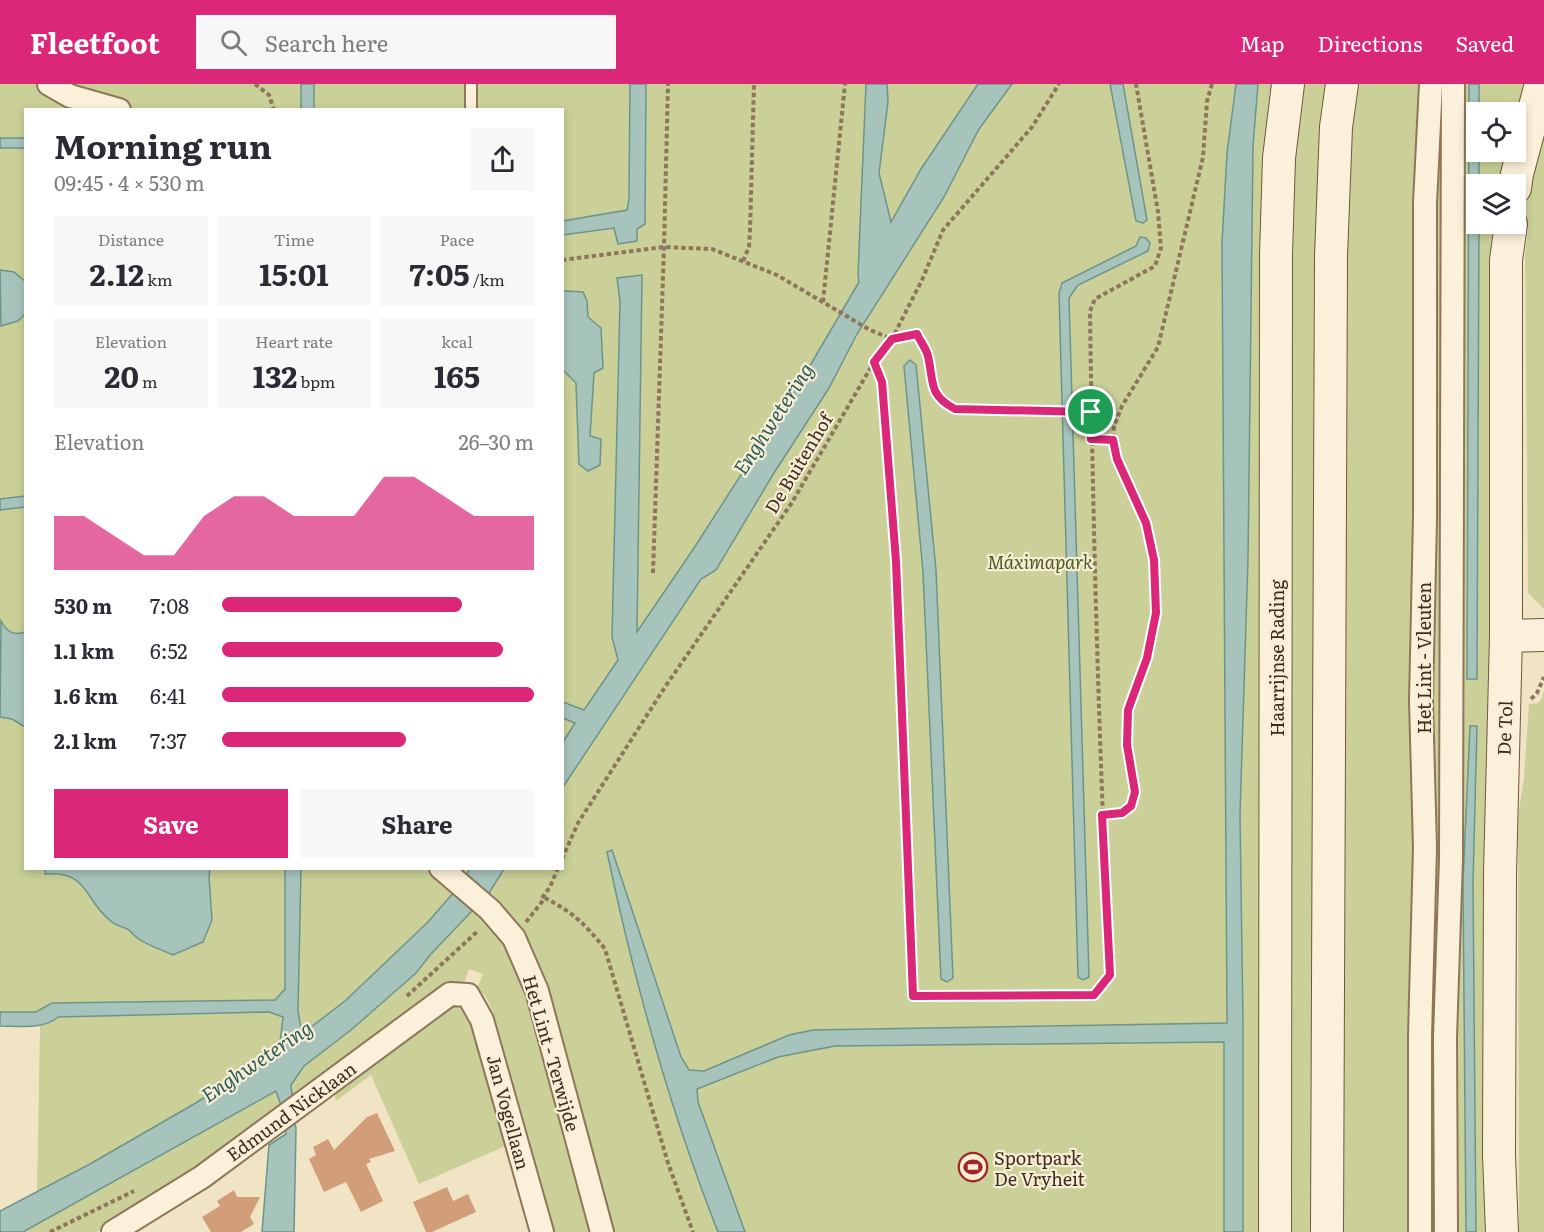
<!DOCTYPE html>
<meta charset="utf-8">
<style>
:root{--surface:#fff;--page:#f7f7f7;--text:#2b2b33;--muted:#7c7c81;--accent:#db2777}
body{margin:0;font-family:Literata,serif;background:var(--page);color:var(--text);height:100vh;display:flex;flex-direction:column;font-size:22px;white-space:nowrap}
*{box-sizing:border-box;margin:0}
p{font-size:20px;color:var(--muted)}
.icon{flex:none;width:33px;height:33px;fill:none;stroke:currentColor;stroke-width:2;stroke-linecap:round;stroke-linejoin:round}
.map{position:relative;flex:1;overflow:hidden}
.panel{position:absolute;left:24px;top:24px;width:540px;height:762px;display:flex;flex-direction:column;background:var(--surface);border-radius:0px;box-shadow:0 3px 9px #0003}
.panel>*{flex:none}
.fabs{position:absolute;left:1466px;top:18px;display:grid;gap:12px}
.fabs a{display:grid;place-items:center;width:60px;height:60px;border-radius:0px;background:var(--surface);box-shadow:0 3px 9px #0003;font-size:30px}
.pin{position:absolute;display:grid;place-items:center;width:51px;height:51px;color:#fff;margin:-26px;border:3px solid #fff;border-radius:50%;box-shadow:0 2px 6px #0007}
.round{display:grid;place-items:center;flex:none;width:63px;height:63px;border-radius:0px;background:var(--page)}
.headline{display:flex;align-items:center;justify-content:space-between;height:102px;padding:0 30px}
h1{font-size:33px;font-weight:700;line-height:45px}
.figures{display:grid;grid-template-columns:repeat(3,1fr);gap:9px;height:102px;padding:6px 30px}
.figures div{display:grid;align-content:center;border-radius:0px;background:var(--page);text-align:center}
.figures b{font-size:30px;font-weight:700}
.figures small{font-size:16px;font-weight:400}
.figures p{font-size:16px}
.chart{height:168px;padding:12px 30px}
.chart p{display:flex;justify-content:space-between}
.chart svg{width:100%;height:108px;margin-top:6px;fill:var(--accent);opacity:.7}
.primary-button{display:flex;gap:12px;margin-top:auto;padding:12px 30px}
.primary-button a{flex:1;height:69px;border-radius:0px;background:var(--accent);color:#fff;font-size:24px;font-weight:700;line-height:69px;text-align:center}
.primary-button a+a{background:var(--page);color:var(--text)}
ul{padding:0 30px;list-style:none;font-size:20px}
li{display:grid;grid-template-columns:96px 72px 1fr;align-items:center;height:45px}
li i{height:15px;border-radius:8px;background:var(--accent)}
header{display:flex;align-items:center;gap:36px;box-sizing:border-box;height:84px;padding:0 30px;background:var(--accent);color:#fff}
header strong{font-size:28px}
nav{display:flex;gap:33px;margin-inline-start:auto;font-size:21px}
.search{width:420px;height:54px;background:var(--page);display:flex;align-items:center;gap:15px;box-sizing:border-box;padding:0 21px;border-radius:0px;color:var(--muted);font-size:22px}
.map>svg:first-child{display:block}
</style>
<header>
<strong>Fleetfoot</strong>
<div class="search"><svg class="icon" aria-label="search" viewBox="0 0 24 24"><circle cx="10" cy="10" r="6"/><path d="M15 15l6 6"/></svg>Search here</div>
<nav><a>Map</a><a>Directions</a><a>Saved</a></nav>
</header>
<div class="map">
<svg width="1544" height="1148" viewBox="0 0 1544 1148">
<rect width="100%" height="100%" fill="#f1e4c5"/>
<g fill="#cad098" fill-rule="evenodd">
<path d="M 0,0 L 1544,0 L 1544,525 L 1528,509 L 1525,170 L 1529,138 L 1521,166 L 1512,805 L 1517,1148 L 550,1148 L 493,928 L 485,912 L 477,904 L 483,890 L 469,885 L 464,899 L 450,906 L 293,1023 L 291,1001 L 280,960 C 261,982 235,995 210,1011 C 154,1046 96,1078 37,1108 L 40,942 L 52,938 L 57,933 L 269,928 L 283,932 L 274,916 L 52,919 L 36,928 L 0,928 L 0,633 L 12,635 L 25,643 L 26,784 L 45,785 L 46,790 L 58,789 L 76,795 L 113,839 L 128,845 L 139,855 L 154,863 L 173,871 L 203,858 L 212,836 L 209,793 L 210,785 L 562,784 L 562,26 L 26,26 L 25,54 L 0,54 ZM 1476,28 L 1515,28 L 1515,68 L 1476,68 ZM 1476,100 L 1515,100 L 1515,140 L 1476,140 Z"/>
<path d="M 0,64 L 26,64 L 25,412 L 0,415 Z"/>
<path d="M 25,423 L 25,548 C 15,551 10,548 1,541 L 0,543 L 0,426 Z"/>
<path d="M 1544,606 L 1544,1148 L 1519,1148 L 1518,734 L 1524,693 L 1529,620 L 1538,619 L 1542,614 Z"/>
<path d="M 447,918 L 467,919 L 510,1060 L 419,1100 L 371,991 L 336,1017 L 335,1013 L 337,1008 Z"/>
<path d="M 277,1007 L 284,1030 L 173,1106 L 97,1148 L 23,1148 Z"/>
</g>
<g fill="#a7c4bc" stroke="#6d948a" stroke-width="1.5">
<rect x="301" y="0" width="13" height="25"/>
<path d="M 630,0 L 646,0 L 645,140 L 637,145 L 637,157 L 618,160 L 614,144 L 563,151 L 563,137 L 627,126 L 629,115 Z"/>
<path d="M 866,0 L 887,0 L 888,18 L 879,89 L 891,138 L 921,85 L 978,0 L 1012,0 L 979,45 L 944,113 L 857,250 L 829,304 L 774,389 L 716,486 L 701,495 L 563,703 L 563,658 L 575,639 L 563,634 L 563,618 L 584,626 L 618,576 L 612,553 L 620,218 L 617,194 L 642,191 L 637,548 L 696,461 L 801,297 L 859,198 L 858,191 Z"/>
<path d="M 1110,0 L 1123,0 L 1147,136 L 1143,139 L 1136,137 Z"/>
<path d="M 1236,0 L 1258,0 L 1253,62 L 1248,475 L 1240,731 L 1243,939 L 1243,1148 L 1224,1148 L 1224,958 L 835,962 L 778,973 L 697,1005 L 698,1018 L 745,1148 L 718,1148 C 670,1026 634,897 607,768 L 612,766 L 681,973 L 689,986 L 704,987 L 789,951 L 813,946 L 1227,939 L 1222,159 L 1227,69 Z"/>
<path d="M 1469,0 L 1479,0 L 1479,28 L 1476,28 L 1476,68 L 1479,68 L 1479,100 L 1476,100 L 1476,140 L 1479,140 L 1477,595 L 1467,595 Z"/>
<rect x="0" y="54" width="25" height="10"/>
<path d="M 1140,153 L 1146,154 L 1150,159 L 1148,167 L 1078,201 L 1069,214 L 1089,893 L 1083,896 L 1078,893 L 1059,209 L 1062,199 L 1136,162 Z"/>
<path d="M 0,186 L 14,188 L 26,198 L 25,230 L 18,237 L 1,242 Z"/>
<path d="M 564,207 L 583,208 L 587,217 L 588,233 L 601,244 L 603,284 L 594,289 L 590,352 L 601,355 L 600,381 L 588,387 L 579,380 L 576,299 L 563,286 L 562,209 Z"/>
<path d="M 910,276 L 916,281 L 936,486 L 953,894 L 947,898 L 941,895 L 923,488 L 904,282 Z"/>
<path d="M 25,412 L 25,423 L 0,426 L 0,415 Z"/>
<path d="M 1,537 C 7,548 14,552 25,548 L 25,643 L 12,635 L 0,633 Z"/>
<path d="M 1470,642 L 1477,642 L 1473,799 L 1476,1148 L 1466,1148 L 1463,797 Z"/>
<path d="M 301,784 L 298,927 L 302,950 L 345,917 L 428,838 L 454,808 L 470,785 L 504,785 L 489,809 L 431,870 L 416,889 L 351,946 L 304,982 L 291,1001 L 296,1046 L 294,1148 L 262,1148 L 269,1061 L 286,1050 L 284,1030 L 276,1007 L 23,1148 L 0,1148 L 0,1127 L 90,1080 L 194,1020 L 266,975 L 280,959 L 283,933 L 269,928 L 58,933 C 43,946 19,942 0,942 L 0,928 L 36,928 L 52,919 L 275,916 L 285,905 L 285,785 Z"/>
<path d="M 45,785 L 210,785 L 209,793 L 212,836 L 203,858 L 173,871 C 162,866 149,862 139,855 C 135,853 132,849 129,846 C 124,843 117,842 112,838 C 84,818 90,786 45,790 Z"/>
</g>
<g fill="#d19e79">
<path d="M 377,1029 L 395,1067 L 369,1075 L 371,1078 L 366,1080 L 383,1117 L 361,1128 L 346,1098 L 324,1108 L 309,1075 L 316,1071 L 313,1063 L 328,1055 L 334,1066 L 367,1033 Z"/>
<path d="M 447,1103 L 453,1117 L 468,1110 L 476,1128 L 432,1148 L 426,1148 L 413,1118 Z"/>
<path d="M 234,1106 L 237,1113 L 260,1113 L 250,1133 L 254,1140 L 241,1148 L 211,1148 L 202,1133 L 220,1122 L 217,1117 Z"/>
</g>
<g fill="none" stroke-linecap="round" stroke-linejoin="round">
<g stroke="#8e765a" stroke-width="14">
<path id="lane" d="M 471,26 L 471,0"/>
</g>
<g stroke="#8e765a" stroke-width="26">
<g id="street">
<path d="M 49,0 L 70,12 L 119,26"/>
<path d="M 441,784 L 490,826 L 514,854 L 537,907 L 602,1148"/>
<path d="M 113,1148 L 202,1093 L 450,910 L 468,911 L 482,936 L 542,1148"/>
<path d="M 1420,1148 L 1420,952 L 1425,763 L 1421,617 L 1425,434 L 1425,119 L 1431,0"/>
<path d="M 1446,1148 L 1445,953 L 1451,775 L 1453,0"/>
</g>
</g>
<g stroke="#70573d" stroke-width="34">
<g id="secondary">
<path d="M 1515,104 L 1517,90 L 1541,0"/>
<path d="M 1506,552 L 1544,551"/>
<path d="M 1275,1148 L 1276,171 L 1279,74 L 1288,0"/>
<path d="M 1327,1148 L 1331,172 L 1336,43 L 1342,0"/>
<path d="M 1502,1148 L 1499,1071 L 1500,789 L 1506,552 L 1506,176 L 1511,140"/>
</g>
</g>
<g stroke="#8e765a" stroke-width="4" stroke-dasharray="4.5 3" stroke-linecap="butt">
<path d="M 255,0 L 269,11 L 274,26"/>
<path d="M 562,176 L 664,163 L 712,165 L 777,191 L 870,246 L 892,255 L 917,250 C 921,257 926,264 928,272 C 934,298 928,311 955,325 L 1091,328"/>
<path d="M 743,177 L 749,163 L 750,147 L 754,0"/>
<path d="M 823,218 L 845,0"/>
<path d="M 874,278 L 882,298 L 896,477 L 913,912 L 1094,911 L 1110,891 C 1099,670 1093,448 1090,227 L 1095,215 L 1155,182 L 1161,164 L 1158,128 L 1136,0"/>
<path d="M 1091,355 L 1113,356"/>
<path d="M 653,489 L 664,163 L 668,0"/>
<path d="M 1531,615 L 1537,609 L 1544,593"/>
<path d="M 1102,731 L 1122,729 L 1131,722 L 1135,708 L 1127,661 L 1128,626 L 1147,574 L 1156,529 L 1154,476 L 1146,439 L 1117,375 L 1113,356 L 1114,342 L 1122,322 L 1158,263 L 1203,73 L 1207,17 L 1212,0"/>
<path d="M 562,775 L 578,739 L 665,603 L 791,420 L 874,278 L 892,255 L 922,196 L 943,146 L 1032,43 L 1059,0"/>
<path d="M 542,814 L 550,803 L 558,784"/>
<path d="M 526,838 L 545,814 C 574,829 585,840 605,865 L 668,1079 L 693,1148"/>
<path d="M 407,912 L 479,846"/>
<path d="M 50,1148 L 134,1107"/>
</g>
<use href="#lane" stroke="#fbf1da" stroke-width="10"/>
<use href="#street" stroke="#fbf1da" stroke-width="22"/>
<use href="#secondary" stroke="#fbf1da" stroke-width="32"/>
</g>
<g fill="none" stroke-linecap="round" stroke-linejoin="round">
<g stroke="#fff" stroke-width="12">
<path id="route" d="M 917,250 C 920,257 926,264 928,272 C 934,298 928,311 955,325 L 1091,328 L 1091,355 L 1113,356 L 1117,375 L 1146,439 L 1154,476 L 1156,529 L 1147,574 L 1128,626 L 1127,661 L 1135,708 L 1131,722 L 1122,729 L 1102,731 L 1110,891 L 1094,911 L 913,912 L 896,477 L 882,298 L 874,278 L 892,255 Z"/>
</g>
<use href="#route" stroke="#db2777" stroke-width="8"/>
</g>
<defs>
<g id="stadium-ring" transform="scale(1.5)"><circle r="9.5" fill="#f8eed6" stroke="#a12626" stroke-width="1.5"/><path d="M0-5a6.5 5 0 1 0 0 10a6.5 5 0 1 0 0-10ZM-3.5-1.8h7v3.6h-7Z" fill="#a12626"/></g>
</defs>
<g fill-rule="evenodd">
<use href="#stadium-ring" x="973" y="1083"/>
</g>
<g text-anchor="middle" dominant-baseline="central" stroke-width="4.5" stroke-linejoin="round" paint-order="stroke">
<g font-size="18" fill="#3d2d1f" stroke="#f8eed6">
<text transform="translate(798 379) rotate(-59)">De Buitenhof</text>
<text transform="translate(1276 574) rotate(-90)">Haarrijnse Rading</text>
<text transform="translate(1423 574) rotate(-90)">Het Lint - Vleuten</text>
<text transform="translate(1504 644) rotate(-88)">De Tol</text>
<text transform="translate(552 969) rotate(74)">Het Lint - Terwijde</text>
<text transform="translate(291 1027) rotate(-36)">Edmund Nicklaan</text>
<text transform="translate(509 1028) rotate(75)">Jan Vogellaan</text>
</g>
<g font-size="18" font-style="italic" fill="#4d5b24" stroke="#f8eed6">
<text x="1040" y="477">Máximapark</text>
</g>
<g font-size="18" fill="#3d2d1f" stroke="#f8eed6" text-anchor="start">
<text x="994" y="1073">Sportpark<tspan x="994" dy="21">De Vryheit</tspan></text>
</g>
<g font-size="20" font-style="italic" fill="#2d5e5b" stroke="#f8eed6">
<text transform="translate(772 334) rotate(-57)">Enghwetering</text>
<text transform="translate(256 976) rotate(-34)">Enghwetering</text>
</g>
</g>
</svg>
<div class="fabs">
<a><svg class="icon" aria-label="locate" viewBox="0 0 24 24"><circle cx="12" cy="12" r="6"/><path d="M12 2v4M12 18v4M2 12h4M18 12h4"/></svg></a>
<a><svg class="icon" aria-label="layers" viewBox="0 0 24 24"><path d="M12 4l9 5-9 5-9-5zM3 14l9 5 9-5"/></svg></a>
</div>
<div class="pin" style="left:1091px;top:328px;background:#1e9e55"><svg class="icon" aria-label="arrive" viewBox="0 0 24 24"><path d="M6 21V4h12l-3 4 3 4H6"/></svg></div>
<section class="panel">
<div class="headline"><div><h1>Morning run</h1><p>09:45 · 4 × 530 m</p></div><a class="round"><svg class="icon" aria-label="share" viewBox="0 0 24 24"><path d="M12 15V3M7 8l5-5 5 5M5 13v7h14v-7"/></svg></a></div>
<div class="figures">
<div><p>Distance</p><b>2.12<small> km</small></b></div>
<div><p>Time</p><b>15:01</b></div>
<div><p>Pace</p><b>7:05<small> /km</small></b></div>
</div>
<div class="figures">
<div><p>Elevation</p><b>20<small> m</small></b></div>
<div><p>Heart rate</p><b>132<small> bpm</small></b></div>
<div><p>kcal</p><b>165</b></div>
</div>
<div class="chart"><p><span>Elevation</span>26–30 m</p>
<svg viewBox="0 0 160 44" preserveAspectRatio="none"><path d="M0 44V22L10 22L20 30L30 38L40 38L50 22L60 14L70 14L80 22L90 22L100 22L110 6L120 6L130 14L140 22L150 22L160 22V44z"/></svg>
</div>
<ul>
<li><b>530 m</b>7:08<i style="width:77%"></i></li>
<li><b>1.1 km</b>6:52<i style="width:90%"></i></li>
<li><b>1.6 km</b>6:41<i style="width:100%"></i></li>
<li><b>2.1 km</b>7:37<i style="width:59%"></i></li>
</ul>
<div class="primary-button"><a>Save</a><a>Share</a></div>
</section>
</div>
